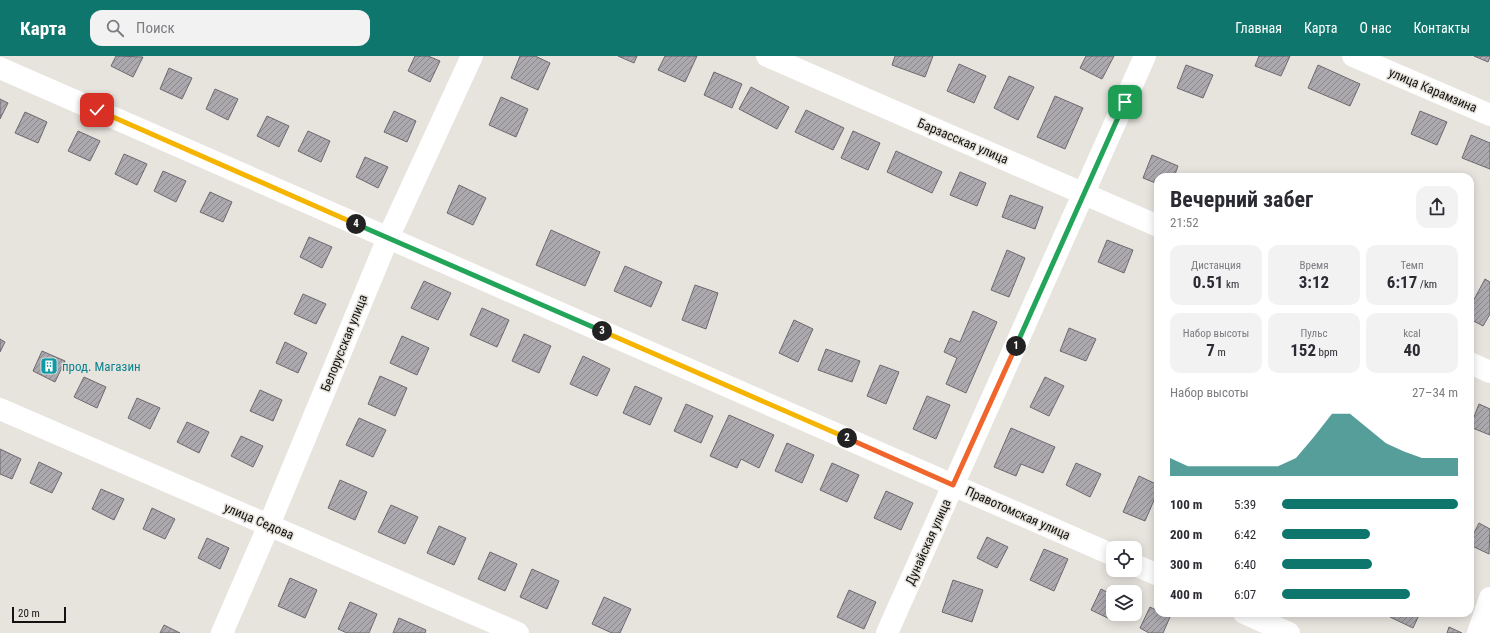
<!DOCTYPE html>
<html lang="ru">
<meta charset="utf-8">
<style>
:root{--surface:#fff;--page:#f2f2f3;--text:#2b2b33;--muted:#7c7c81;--accent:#0f766e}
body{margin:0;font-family:"Roboto Condensed",sans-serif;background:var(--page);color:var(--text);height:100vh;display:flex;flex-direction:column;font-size:15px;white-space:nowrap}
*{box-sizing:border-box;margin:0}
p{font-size:13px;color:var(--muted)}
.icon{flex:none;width:22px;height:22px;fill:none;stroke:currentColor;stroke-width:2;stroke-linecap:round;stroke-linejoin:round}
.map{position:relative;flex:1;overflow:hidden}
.panel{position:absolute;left:1154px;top:117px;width:320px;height:444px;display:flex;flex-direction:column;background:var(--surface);border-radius:12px;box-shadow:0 2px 10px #0003}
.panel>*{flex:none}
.fabs{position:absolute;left:1106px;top:485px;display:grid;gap:8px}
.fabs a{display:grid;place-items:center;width:36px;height:36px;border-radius:8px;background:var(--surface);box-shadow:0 2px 10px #0003;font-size:20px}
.scale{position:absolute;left:12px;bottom:10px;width:54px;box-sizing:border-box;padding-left:4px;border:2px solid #141311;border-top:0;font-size:11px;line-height:14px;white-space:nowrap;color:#141311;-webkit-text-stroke:3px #e7e3dd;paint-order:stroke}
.pin{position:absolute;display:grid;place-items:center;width:34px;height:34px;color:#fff;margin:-17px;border-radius:8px;box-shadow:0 2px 6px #0006}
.km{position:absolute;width:20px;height:20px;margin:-10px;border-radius:50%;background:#222;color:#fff;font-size:11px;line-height:20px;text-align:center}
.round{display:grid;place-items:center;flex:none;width:42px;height:42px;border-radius:12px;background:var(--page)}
.head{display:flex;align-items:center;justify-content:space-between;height:68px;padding:0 16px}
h1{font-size:22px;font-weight:700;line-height:30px}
.metrics{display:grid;grid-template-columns:repeat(3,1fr);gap:6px;height:68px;padding:4px 16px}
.metrics div{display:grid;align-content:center;border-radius:10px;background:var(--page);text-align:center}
.metrics b{font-size:17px;font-weight:700}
.metrics small{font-size:11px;font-weight:400}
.metrics p{font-size:11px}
.chart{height:112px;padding:8px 16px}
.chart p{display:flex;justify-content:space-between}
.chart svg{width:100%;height:72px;margin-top:4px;fill:var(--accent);opacity:.7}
ul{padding:0 16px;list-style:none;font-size:13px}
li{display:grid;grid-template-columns:64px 48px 1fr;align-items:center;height:30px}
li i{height:10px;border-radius:5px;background:var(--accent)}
header{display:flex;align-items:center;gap:24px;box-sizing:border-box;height:56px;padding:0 20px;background:var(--accent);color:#fff}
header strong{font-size:19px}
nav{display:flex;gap:22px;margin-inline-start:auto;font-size:14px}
.search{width:280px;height:36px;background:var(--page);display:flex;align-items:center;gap:10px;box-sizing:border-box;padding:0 14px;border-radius:12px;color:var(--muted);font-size:15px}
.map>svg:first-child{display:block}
</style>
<header>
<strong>Карта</strong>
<div class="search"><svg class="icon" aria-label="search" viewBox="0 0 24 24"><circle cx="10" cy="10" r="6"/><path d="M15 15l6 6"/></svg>Поиск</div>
<nav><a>Главная</a><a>Карта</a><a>О нас</a><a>Контакты</a></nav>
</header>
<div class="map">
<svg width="1490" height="577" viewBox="0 0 1490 577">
<defs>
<pattern id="building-hatch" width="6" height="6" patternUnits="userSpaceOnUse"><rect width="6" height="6" fill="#aba8ae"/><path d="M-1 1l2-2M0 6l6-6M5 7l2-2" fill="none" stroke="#8a888c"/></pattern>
</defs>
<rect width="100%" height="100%" fill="#e7e3dd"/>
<g fill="url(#building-hatch)" stroke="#6c6a70">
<path d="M 116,0 L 143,1 L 133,21 L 111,10 Z"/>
<path d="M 415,0 L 428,0 L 440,5 L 430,26 L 408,15 Z"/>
<path d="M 520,0 L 535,0 L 550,7 L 538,34 L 511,22 Z"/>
<path d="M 618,0 L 637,0 L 634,7 Z"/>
<path d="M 665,0 L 697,0 L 685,26 L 658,14 Z"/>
<path d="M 895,0 L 933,0 L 925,21 L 892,9 Z"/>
<path d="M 1086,0 L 1114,0 L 1102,23 L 1080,12 Z"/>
<path d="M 1259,0 L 1290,0 L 1281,20 L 1255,10 Z"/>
<path d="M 1474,0 L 1490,0 L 1490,1 L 1488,6 Z"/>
<path d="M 959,8 L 986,20 L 974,47 L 947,35 Z"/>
<path d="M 1186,9 L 1213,19 L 1203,42 L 1177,32 Z"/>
<path d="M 1318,9 L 1360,28 L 1350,50 L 1308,32 Z"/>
<path d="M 169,12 L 192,22 L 182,43 L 160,33 Z"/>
<path d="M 714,16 L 742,28 L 732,52 L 704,39 Z"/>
<path d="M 1009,20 L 1034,31 L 1018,64 L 994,52 Z"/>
<path d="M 751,31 L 789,51 L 777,73 L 739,53 Z"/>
<path d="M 215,33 L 238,43 L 228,64 L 206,53 Z"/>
<path d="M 1055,40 L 1083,52 L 1065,93 L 1037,81 Z"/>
<path d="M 501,41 L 528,53 L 516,81 L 489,69 Z"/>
<path d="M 0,43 L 8,47 L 0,63 Z"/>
<path d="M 806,54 L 844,72 L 833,94 L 795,76 Z"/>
<path d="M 394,55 L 416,65 L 407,86 L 384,76 Z"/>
<path d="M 1420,55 L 1447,66 L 1437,89 L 1411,78 Z"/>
<path d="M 25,56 L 47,66 L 38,87 L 15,77 Z"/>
<path d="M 267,60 L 289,70 L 279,91 L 257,80 Z"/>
<path d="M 78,75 L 100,85 L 90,105 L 68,95 Z"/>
<path d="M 308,75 L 330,85 L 321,106 L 298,95 Z"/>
<path d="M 853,75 L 880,87 L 868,114 L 841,102 Z"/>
<path d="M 1471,79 L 1490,87 L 1490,113 L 1462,102 Z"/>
<path d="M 896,95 L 942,116 L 932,137 L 887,116 Z"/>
<path d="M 124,98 L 147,108 L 137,129 L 115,118 Z"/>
<path d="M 1152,99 L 1178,110 L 1174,121 L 1158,121 L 1158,128 L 1143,122 Z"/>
<path d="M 365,101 L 388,111 L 378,132 L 356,121 Z"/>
<path d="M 163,115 L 186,125 L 176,146 L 154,135 Z"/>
<path d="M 960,116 L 986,127 L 977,150 L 950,139 Z"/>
<path d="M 459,129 L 486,142 L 473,169 L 447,157 Z"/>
<path d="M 210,136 L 232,146 L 223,166 L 200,156 Z"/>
<path d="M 1010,139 L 1043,151 L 1035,173 L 1002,161 Z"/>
<path d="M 551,174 L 600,196 L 585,230 L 536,209 Z"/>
<path d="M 309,181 L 332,191 L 322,212 L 300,201 Z"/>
<path d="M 1107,184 L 1133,194 L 1124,217 L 1098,206 Z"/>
<path d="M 1007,194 L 1025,202 L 1009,241 L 991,234 Z"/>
<path d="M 625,210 L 662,226 L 651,251 L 614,235 Z"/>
<path d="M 1485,223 L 1490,226 L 1490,258 L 1483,270 L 1470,263 L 1470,251 Z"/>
<path d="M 424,225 L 451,237 L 438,264 L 411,252 Z"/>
<path d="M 695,229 L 718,237 L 706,273 L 682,264 Z"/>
<path d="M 303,238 L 326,248 L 316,268 L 294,258 Z"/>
<path d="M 482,252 L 509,264 L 497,291 L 470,279 Z"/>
<path d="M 973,255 L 997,266 L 966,337 L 946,328 L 957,302 L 944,296 L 950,282 L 960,286 Z"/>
<path d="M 794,264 L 813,273 L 798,306 L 779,297 Z"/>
<path d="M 1069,272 L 1096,283 L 1086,305 L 1060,295 Z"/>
<path d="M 524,278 L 551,290 L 539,317 L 512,305 Z"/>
<path d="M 402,280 L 429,292 L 417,319 L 390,307 Z"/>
<path d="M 0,283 L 5,286 L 0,296 Z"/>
<path d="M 285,286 L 307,297 L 298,317 L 276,307 Z"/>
<path d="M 826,293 L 860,305 L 852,326 L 818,314 Z"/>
<path d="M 42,295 L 65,305 L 55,326 L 33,315 Z"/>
<path d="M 583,300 L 610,313 L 597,340 L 570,328 Z"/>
<path d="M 880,309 L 899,316 L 886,348 L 867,340 Z"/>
<path d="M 380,320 L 407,332 L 395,360 L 368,348 Z"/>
<path d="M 84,321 L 106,331 L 97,352 L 74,341 Z"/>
<path d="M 1045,321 L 1064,330 L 1049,360 L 1030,351 Z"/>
<path d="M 635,330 L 662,342 L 650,369 L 623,357 Z"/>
<path d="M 260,334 L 282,344 L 273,365 L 250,355 Z"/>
<path d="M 927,340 L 950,349 L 936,383 L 913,373 Z"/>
<path d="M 137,342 L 160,352 L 150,373 L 128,362 Z"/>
<path d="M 686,348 L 713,360 L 701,387 L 674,375 Z"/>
<path d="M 1479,348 L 1490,353 L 1490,379 L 1470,371 Z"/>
<path d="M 729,359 L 774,379 L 759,412 L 741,403 L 737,412 L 710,400 Z"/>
<path d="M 359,362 L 386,374 L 373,401 L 346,389 Z"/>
<path d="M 187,366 L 209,376 L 199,397 L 177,386 Z"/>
<path d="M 1011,372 L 1055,391 L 1043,417 L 1021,408 L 1016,420 L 994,411 Z"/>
<path d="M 241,380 L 263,390 L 253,411 L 231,400 Z"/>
<path d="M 787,387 L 814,399 L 802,427 L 775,415 Z"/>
<path d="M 0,393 L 21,403 L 12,423 L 0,418 Z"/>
<path d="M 39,406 L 62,417 L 52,437 L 30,427 Z"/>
<path d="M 832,407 L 859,419 L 847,446 L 820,434 Z"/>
<path d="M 1076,407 L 1101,418 L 1090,441 L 1066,429 Z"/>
<path d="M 1139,420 L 1158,429 L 1158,435 L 1145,465 L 1123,456 Z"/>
<path d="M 340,424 L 367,436 L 355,464 L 328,452 Z"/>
<path d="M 101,433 L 124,443 L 114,464 L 92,453 Z"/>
<path d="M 886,435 L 913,447 L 901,474 L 874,462 Z"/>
<path d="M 391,449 L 418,461 L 405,488 L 378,476 Z"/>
<path d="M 152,452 L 175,463 L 165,483 L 143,473 Z"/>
<path d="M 1479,467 L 1490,473 L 1489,498 L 1470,489 L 1470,485 Z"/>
<path d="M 439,470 L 466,482 L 454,509 L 427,497 Z"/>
<path d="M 987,481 L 1008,491 L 997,512 L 977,502 Z"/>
<path d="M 207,482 L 229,492 L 220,513 L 198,502 Z"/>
<path d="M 1044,493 L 1068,503 L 1054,535 L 1030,524 Z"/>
<path d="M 490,496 L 517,508 L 505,535 L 478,523 Z"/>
<path d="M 532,513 L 559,525 L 547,553 L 520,541 Z"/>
<path d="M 290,522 L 317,534 L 305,562 L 278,550 Z"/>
<path d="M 953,524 L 983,534 L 972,566 L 942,556 Z"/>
<path d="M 1101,533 L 1113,539 L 1113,558 L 1114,558 L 1112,564 L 1091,554 Z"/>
<path d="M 849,534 L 876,546 L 864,573 L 837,561 Z"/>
<path d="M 604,541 L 631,553 L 620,577 L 612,577 L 592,568 Z"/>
<path d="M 350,546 L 377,558 L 369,577 L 347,577 L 338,573 Z"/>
<path d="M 1150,551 L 1158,555 L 1158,557 L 1162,557 L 1170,561 L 1163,577 L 1149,577 L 1140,572 Z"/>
<path d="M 1392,557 L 1420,557 L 1413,572 L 1390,561 Z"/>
<path d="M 399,562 L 426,574 L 425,577 L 393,577 Z"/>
<path d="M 164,569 L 180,577 L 160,577 Z"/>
<path d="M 1449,571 L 1462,577 L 1447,577 Z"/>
</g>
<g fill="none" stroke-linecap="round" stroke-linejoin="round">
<g stroke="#fff" stroke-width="22">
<path d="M 767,0 L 1158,170"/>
<path d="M 1353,0 L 1490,59"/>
<path d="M 0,12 L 1113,499"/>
<path d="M 1470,307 L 1490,316"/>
<path d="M 0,353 L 518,577"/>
<path d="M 1135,509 L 1158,519"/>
<path d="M 1244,557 L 1289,577"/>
<path d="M 222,577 L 269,469 L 388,182 L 472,0"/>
<path d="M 887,577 L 1145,0"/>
<path d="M 1478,577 L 1490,542"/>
</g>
</g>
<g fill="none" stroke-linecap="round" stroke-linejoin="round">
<g stroke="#fff" stroke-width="8">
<path id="split-1" d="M 1016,290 L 1125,46"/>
</g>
<g stroke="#fff" stroke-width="8">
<path id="split-2" d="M 847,382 L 953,429 L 1016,290"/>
</g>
<g stroke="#fff" stroke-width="8">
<path id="split-3" d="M 602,275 L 847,382"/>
</g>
<g stroke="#fff" stroke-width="8">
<path id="split-4" d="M 356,168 L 602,275"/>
</g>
<g stroke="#fff" stroke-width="8">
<path id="split-5" d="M 97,54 L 356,168"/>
</g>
<use href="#split-1" stroke="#22a559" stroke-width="5"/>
<use href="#split-2" stroke="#f0652b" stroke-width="5"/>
<use href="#split-3" stroke="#f5b400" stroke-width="5"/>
<use href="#split-4" stroke="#22a559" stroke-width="5"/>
<use href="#split-5" stroke="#f5b400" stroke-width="5"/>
</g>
<defs>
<g id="building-square" transform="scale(0.9)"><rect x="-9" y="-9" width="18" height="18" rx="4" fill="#0f9aa8" stroke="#e7e3dd"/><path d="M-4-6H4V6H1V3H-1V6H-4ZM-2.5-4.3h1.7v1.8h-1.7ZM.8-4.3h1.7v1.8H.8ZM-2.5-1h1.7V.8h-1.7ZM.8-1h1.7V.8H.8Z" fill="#fff"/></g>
</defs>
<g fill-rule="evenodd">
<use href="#building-square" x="49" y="310"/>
</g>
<g text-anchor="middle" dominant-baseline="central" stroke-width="3" stroke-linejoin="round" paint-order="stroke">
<g font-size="13" fill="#141311" stroke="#e7e3dd">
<text transform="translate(1433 34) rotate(23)">улица Карамзина</text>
<text transform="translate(963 85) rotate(23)">Барзасская улица</text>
<text transform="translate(344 287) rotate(-68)">Белорусская улица</text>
<text transform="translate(1018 457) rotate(24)">Правотомская улица</text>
<text transform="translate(259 465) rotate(23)">улица Седова</text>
<text transform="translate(928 486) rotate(-66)">Дунайская улица</text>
</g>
<g font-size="13" fill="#0d838f" stroke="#e7e3dd" text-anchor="start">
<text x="62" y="310">прод. Магазин</text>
</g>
</g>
</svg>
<div class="fabs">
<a><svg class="icon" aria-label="locate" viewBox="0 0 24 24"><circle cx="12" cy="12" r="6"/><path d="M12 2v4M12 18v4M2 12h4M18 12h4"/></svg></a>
<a><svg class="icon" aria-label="layers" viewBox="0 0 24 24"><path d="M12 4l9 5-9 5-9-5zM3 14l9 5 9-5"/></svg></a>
</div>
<div class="scale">20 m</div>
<div class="pin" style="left:1125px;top:46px;background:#1e9e55"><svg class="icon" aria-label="arrive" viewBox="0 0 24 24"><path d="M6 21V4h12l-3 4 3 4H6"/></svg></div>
<div class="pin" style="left:97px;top:54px;background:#d93025"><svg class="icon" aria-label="check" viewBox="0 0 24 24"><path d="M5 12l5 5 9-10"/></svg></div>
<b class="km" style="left:1016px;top:290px">1</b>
<b class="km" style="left:847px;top:382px">2</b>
<b class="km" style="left:602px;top:275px">3</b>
<b class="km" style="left:356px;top:168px">4</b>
<section class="panel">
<div class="head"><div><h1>Вечерний забег</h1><p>21:52</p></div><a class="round"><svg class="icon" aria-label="share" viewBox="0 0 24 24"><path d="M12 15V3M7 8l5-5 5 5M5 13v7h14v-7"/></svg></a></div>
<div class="metrics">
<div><p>Дистанция</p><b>0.51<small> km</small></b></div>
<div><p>Время</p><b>3:12</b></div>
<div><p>Темп</p><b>6:17<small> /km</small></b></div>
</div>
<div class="metrics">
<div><p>Набор высоты</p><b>7<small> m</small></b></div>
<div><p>Пульс</p><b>152<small> bpm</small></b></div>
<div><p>kcal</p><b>40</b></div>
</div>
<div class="chart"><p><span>Набор высоты</span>27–34 m</p>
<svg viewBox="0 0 160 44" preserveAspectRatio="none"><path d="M0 44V33L10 38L20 38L30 38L40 38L50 38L60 38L70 33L80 20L90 6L100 6L110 15L120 24L130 29L140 33L150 33L160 33V44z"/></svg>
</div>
<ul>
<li><b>100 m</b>5:39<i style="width:100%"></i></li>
<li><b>200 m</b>6:42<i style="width:50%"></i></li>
<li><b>300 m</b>6:40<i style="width:51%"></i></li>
<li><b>400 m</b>6:07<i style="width:73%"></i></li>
</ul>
</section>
</div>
